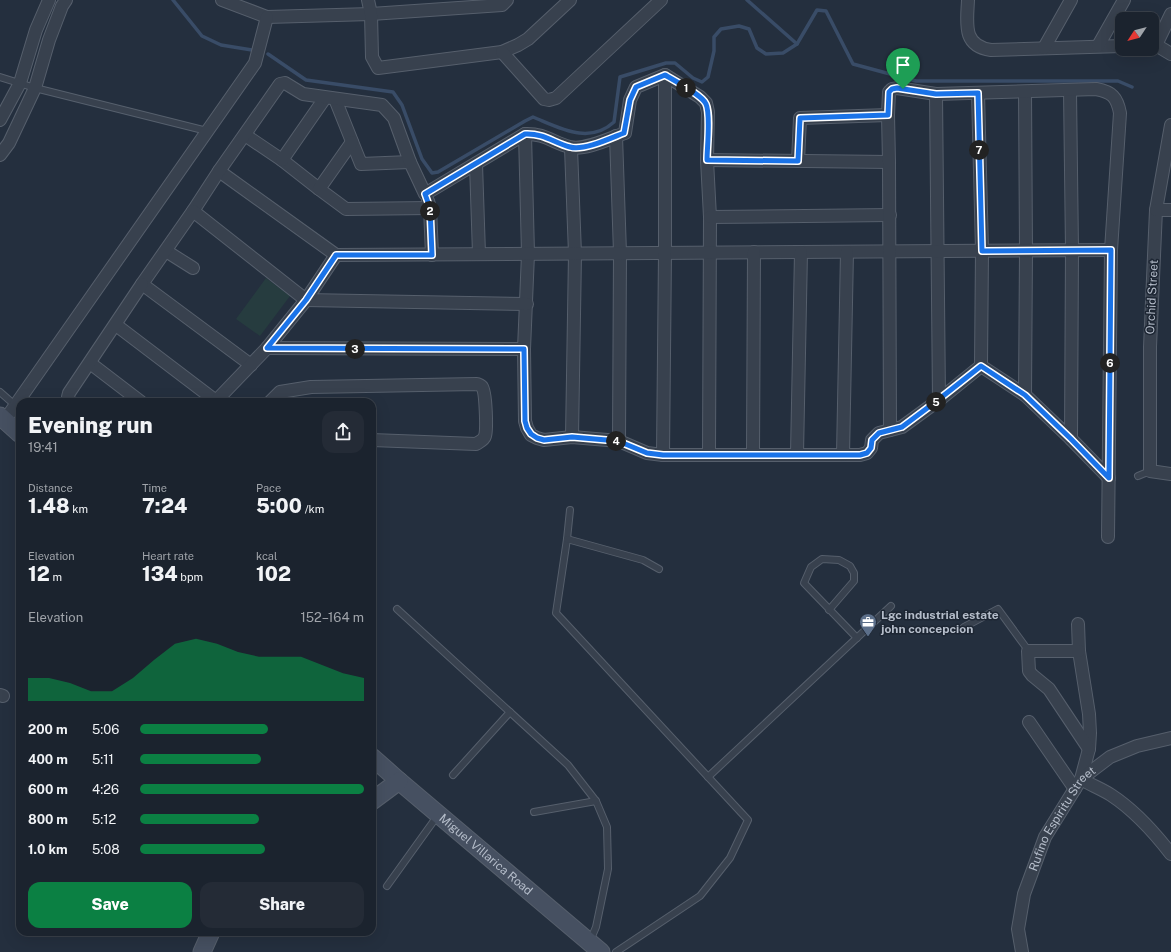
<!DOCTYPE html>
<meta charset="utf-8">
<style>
:root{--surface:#1b232e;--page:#242b36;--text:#f1f3f6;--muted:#a0a4aa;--line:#39404a;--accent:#0b8043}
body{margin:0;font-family:"Public Sans",sans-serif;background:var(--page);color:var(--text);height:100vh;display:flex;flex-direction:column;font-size:15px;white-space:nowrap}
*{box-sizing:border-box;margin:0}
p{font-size:13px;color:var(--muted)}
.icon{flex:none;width:22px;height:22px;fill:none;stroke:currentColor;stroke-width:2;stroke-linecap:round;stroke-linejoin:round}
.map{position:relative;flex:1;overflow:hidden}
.drawer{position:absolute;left:16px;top:398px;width:360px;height:538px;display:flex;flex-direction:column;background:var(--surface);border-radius:12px;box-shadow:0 4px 16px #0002,0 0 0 1px var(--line)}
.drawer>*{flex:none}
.needle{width:26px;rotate:234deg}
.tools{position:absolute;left:1115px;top:12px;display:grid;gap:8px}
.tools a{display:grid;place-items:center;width:44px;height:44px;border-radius:8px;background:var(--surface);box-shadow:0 4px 16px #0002,0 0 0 1px var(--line);font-size:20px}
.pin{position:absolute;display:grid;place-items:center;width:34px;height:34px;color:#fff;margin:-41px -17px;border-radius:50% 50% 50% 0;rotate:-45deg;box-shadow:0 0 4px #0007}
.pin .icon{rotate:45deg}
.km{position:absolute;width:20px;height:20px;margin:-10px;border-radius:50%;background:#222;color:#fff;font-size:11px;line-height:20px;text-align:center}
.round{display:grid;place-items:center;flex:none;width:42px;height:42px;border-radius:12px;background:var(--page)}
.head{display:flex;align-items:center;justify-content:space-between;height:68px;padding:0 12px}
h1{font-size:22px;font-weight:800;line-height:30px}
.metrics{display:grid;grid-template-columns:repeat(3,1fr);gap:6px;height:68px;padding:4px 12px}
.metrics div{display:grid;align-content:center}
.metrics b{font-size:20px;font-weight:800}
.metrics small{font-size:11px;font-weight:400}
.metrics p{font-size:11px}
.chart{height:112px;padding:8px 12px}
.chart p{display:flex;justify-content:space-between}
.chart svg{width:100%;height:72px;margin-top:4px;fill:var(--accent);opacity:.7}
.cta{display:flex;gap:8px;margin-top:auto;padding:8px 12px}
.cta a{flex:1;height:46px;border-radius:12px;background:var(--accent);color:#fff;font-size:16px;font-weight:800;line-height:46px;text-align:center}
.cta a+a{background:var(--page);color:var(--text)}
ul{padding:0 12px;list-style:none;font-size:13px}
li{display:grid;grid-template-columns:64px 48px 1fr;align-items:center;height:30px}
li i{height:10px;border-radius:5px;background:var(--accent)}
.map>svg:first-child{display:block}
</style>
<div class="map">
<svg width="1171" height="952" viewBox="0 0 1171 952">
<rect width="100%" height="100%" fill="#242f3e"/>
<path fill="#263c3f" d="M 266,278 L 290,296 L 260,336 L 236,319 Z"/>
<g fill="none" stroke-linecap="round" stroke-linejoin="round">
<g stroke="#394c67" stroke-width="3.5">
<path d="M 173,0 L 202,36 L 221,45 L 252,50"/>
<path d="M 747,0 L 797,44"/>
<path d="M 268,54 L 306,80 L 393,92 L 402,105 L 422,159 L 432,173 L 438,172 L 525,121 L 533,117 C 560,128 589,145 614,122 L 620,77 L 666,63 L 675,63 L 693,78 L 702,82 L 708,77 L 714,51 L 714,37 L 721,29 L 739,26 L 749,29 L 757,48 L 766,54 L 783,53 L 797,44 L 817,10 L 826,11 L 853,64 L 916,81 L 1118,81 L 1132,87"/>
</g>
<g stroke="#565f6c" stroke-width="8">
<g id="lane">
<path d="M 0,77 L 35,88 L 207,131"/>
<path d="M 0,392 L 16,406"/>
<path d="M 1138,476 L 1150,471"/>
<path d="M 570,510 L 567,539 L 556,613 L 748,820 L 730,858 L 700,896 L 616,952"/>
<path d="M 567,539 L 643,560 L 659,569"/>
<path d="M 397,609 L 568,765 L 596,801 L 607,827 L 608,869 L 596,927 L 590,941"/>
<path d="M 829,610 L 854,581 L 854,573 L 850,566 L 839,560 L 822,559 L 811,567 L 804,583 L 857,638"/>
<path d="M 964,627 L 998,609 L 1025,646 L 1028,651"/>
<path d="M 453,775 L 510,712"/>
<path d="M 708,777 L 891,606"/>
<path d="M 534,812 L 596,801"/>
<path d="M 387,886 L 438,815"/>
</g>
</g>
<g stroke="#565f6c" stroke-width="14">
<g id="street">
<path d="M 222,0 L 267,17 L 371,14 L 502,5 L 507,0"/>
<path d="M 368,0 L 371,14 L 372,57 L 378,68 L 502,52 L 518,45 L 528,39 L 570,0"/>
<path d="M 968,0 C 967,23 962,46 991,50 L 1122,46"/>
<path d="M 1152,45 L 1156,45 L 1171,54"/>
<path d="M 1156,45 L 1171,14"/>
<path d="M 1098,46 L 1124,0"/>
<path d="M 1044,48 L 1071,0"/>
<path d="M 502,52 L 544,99 L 549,100 L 556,98 L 661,0"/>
<path d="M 1070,91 L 1072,250 L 1071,439"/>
<path d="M 1025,92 L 1026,251 L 1025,395"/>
<path d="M 978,93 L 982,251 L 981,366"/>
<path d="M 936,94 L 939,400"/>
<path d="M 335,99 L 361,164 L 410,162"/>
<path d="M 0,120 L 20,83 L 36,30 L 49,0"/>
<path d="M 1171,125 L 1156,210 L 1150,347 L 1150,471 L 1171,474"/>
<path d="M 525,134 L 528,254 L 524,349 L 525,421 L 527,428 L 531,435 L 537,438 L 544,440 L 572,437 L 619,441 L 647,453 L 663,455 L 860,455 L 867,453 L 871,448 L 872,440 L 879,433 L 902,427 L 939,400 L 981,366 L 1025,395 L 1071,439 L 1109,478"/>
<path d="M 245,135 L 282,160 L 319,189"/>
<path d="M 616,136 L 620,253 L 619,441"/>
<path d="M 352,142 L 319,189 L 346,209 L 430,208"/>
<path d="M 571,148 L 575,254 L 572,437"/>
<path d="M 0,155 L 9,143 L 35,88 L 49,40 L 62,6 L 66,0"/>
<path d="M 282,160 L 325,98"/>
<path d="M 707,160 L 889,162"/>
<path d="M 798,161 L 800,118 L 888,115"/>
<path d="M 476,164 L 479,254"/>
<path d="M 219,171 L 336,255"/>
<path d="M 428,201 L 430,208 L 432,255"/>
<path d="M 1156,210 L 1171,210"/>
<path d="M 193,211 L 219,171 L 280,84 L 285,83 L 303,94 L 382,105 L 394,118 L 410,162 L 425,194 L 525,134 C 544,133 554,143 570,147 C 584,151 611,138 625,133 L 630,100 L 636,87 L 665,75 L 700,97 L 706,103 L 708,112 L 707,160 L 710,217 L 709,454"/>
<path d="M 710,217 L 890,215"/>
<path d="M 166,251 L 193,268"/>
<path d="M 116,325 L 216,401"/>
<path d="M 267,348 L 524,349"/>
<path d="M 90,363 L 141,402"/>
<path d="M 251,365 L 142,284 L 193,211 L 306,300 L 527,304"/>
<path d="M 70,402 L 68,397 L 69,393 L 142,284"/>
<path d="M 215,402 L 267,348 L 306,300 L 336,255 L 1111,250"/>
<path d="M 270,402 L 280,392 L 311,387 L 477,384 C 478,384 482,386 482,387 C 486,392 487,430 485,436 C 484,440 479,442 476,444 L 372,440"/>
<path d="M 5,420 L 255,63 L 267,17"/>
<path d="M 890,430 L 889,162 L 888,115 L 889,92 L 892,89 L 897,88 L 936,94 L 1096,89 C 1112,92 1117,97 1120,113 L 1111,250 L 1108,537"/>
<path d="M 753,454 L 754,252"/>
<path d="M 797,454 L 801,252"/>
<path d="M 663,455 L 665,253 L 665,75"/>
<path d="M 843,455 L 847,252"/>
<path d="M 1078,624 L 1079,651 L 1089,714 L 1090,733 L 1089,749 L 1081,779 C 1091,785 1102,789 1111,795 C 1134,810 1154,832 1171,854"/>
<path d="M 1079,651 L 1028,651 L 1029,671 L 1032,675 L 1049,689 L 1089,749"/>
<path d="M 0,695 L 3,696"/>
<path d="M 1029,722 L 1075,789"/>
<path id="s1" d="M 1022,952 L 1018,929 L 1024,894 L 1045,837 L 1081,779 L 1110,757 L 1137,746 L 1171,738"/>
</g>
</g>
<g stroke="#565f6c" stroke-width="19">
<g id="secondary">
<path d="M 0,416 L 20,434"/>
<path id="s2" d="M 372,757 L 399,781 L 601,952"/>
<path d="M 372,801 L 399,781"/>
<path d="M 202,952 L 211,932"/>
</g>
</g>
<use href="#lane" stroke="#38414e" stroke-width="6"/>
<use href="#street" stroke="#38414e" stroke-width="12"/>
<use href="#secondary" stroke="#465061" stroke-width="17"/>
</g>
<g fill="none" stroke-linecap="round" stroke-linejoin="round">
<g stroke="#fff" stroke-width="8">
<path id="route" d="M 665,75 C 675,81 702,95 706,104 C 711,115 707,147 707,160 L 798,161 L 800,118 L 888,115 L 889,92 L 892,89 L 897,88 L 936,94 L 978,93 L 982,251 L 1111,250 L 1109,478 L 1071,439 L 1025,395 L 981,366 L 938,400 L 902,427 L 879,433 L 872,440 L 871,448 L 867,453 L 860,455 L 663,455 L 647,453 L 618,441 L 572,437 L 544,440 L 537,438 L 531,434 L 527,428 L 525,421 L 524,349 L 267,348 L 306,300 L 336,255 L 432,255 L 430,208 L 425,194 L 525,134 C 544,133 554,143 570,147 C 584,151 611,138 624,133 L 630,100 L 636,87 Z"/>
</g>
<use href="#route" stroke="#1a73e8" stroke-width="5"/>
</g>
<defs>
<g id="office-pin" transform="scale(0.9)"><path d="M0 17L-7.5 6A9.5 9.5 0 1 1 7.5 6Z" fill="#5c6f8a" stroke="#1d2633"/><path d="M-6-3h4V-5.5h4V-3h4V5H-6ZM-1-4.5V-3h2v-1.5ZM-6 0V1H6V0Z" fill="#fff"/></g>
</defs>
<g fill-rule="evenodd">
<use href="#office-pin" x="868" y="622"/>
</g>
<g text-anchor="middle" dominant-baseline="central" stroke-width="3" stroke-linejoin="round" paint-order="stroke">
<g font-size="12" fill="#b4bcc9" stroke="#1d2633">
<text transform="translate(1152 297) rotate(-87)">Orchid Street</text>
<text stroke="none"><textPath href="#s1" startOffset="144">Rufino Espiritu Street</textPath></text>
<text stroke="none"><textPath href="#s2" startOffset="150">Miguel Villarica Road</textPath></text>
</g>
<g font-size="12" font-weight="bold" fill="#b4bcc9" stroke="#1d2633" text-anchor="start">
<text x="881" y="615">Lgc industrial estate<tspan x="881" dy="14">john concepcion</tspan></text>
</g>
</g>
</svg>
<div class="tools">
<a><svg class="needle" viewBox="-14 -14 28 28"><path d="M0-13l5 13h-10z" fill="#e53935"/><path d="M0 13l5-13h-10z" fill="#a0a4aa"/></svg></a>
</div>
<div class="pin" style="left:903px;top:89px;background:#1e9e55"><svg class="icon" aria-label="arrive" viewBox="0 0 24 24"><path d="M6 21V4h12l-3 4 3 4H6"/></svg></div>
<b class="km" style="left:686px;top:88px">1</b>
<b class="km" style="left:430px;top:211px">2</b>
<b class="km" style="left:355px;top:349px">3</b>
<b class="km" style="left:616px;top:441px">4</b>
<b class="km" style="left:936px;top:402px">5</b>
<b class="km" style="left:1110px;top:363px">6</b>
<b class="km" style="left:979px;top:150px">7</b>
<section class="drawer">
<div class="head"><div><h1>Evening run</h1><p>19:41</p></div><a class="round"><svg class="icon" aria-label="share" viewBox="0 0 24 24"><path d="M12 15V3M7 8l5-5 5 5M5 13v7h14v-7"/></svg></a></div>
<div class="metrics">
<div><p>Distance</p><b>1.48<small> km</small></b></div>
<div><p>Time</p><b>7:24</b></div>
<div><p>Pace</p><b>5:00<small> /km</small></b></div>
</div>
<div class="metrics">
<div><p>Elevation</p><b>12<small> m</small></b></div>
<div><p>Heart rate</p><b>134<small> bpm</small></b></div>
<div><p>kcal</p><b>102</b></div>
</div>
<div class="chart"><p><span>Elevation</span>152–164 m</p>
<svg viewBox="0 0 160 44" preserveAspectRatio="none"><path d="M0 44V30L10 30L20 33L30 38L40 38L50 30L60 19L70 9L80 6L90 9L100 14L110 17L120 17L130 17L140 22L150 27L160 30V44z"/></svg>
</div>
<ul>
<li><b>200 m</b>5:06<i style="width:57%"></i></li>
<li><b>400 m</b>5:11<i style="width:54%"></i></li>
<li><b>600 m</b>4:26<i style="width:100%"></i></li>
<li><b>800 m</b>5:12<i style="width:53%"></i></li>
<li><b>1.0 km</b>5:08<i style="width:56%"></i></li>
</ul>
<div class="cta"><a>Save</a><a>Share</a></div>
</section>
</div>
